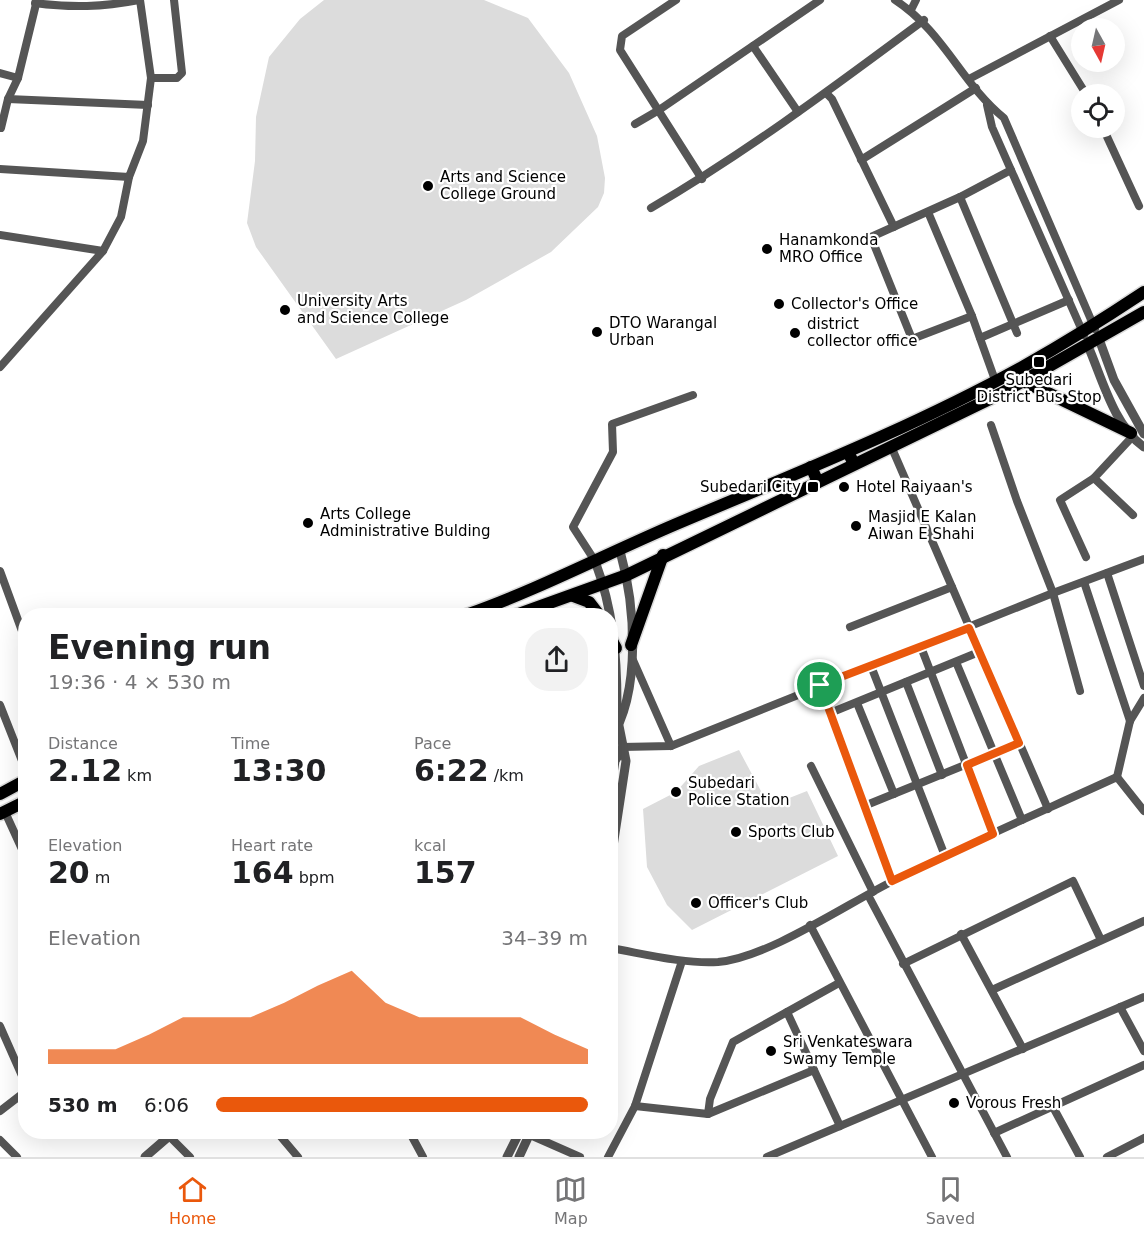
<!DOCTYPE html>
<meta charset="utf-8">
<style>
:root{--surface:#fff;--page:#f2f2f2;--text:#202124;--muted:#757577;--line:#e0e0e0;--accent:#ea580c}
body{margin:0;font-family:"DejaVu Sans",sans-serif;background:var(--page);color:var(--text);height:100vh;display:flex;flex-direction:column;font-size:22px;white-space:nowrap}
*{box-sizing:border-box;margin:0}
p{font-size:20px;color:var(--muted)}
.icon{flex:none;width:33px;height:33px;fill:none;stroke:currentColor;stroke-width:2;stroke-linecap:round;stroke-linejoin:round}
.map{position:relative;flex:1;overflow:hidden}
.sheet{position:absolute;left:18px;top:608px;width:600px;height:531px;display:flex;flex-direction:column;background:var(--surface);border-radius:24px;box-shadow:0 6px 24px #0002}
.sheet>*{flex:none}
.needle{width:39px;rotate:172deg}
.controls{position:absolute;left:1071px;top:18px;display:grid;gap:12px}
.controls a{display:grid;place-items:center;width:54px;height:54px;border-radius:50%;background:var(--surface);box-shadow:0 6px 24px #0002;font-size:30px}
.pin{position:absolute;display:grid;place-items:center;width:51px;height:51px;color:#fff;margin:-26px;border:3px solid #fff;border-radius:50%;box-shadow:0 2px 6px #0007}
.round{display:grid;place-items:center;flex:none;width:63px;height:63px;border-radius:24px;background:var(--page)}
.headline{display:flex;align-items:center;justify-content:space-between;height:102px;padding:0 30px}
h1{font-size:33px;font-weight:700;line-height:45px}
.stats{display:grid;grid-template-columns:repeat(3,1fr);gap:9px;height:102px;padding:6px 30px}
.stats div{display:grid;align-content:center}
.stats b{font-size:30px;font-weight:700}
.stats small{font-size:16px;font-weight:400}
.stats p{font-size:16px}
.chart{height:168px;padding:12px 30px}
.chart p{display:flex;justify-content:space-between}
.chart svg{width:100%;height:108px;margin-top:6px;fill:var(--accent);opacity:.7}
ul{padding:0 30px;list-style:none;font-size:20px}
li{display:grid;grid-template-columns:96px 72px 1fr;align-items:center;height:45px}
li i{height:15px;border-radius:8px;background:var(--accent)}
.menu{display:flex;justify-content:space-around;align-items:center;height:84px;border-top:2px solid var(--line);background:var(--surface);font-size:16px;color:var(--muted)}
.menu a{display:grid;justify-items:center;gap:3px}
.menu .current{color:var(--accent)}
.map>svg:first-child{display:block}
</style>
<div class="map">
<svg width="1144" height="1157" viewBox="0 0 1144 1157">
<rect width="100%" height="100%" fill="#fff"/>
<g fill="#dcdcdc">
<path d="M 324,0 L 484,0 L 528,18 L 569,73 L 597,136 L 605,178 L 604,193 L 598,207 L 551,252 L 466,300 L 336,359 L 256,247 L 247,223 L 255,161 L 256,117 L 269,57 L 300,19 Z"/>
<path d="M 739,750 L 769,806 L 807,791 L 838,856 L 692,930 L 667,905 L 647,867 L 643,809 L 676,792 L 699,766 Z"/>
</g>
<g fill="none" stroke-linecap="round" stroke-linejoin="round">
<g stroke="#dbdbdb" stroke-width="15">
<g id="primary">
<path d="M 466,615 C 537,590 604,555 674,525 C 792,475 912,428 1024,366 C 1065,343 1105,318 1144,292"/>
<path d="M 516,615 L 627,575 L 1002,393 L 1144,312"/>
<path d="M 0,794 L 26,780"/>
<path d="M 0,814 L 26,801"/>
</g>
</g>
<g stroke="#dbdbdb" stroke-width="15">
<g id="trunk">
<path d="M 1023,381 L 1131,433"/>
<path d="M 848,452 L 854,464"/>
<path d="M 811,467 L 818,482"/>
<path d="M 573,596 L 589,602 L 599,615"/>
<path d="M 610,637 L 616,648"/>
<path d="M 631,645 L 663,555"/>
</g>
</g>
<g stroke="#555" stroke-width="8">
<path d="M 676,0 L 622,36 L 620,50 L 702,179"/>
<path d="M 895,0 C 944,32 961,83 1004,118 L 1095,329"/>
<path d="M 35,3 C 72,8 102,7 139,0"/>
<path d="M 911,10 L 916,0"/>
<path d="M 1050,36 L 1086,94"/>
<path d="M 753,46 L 798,112"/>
<path d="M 0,73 L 18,78"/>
<path d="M 151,78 L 177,78 L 182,73 L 174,0"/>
<path d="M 969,79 L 1119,0"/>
<path d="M 826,93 L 832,99 L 894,227"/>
<path d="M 8,99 L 148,105"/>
<path d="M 987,105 L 992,127 L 1084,335"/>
<path d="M 635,124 L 659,110 L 820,0"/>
<path d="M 1,128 L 8,99 L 18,78 L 37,0"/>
<path d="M 1103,128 L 1139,206"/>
<path d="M 861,160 L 976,88"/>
<path d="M 0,169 L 129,177 L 143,141 L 151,78 L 140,0"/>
<path d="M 960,197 L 1017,333"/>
<path d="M 651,208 C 747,152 835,86 924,20"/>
<path d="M 928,212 L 972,316 L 995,380"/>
<path d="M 0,235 L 103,251 L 121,217 L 129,177"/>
<path d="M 972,316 L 912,339 L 871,237 L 960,197 L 1011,170"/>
<path d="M 980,338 L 1069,300"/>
<path d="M 0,367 L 103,251"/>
<path d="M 991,425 L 1017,501 L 1053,593 L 1080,691"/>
<path d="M 1133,436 L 1094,478 L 1133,515"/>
<path d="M 891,446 L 1048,809"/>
<path d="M 1086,557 L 1060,500 L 1094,478"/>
<path d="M 595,561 L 573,527 L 613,452 L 612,424 L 693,395"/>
<path d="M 0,571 L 26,642"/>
<path d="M 1107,573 L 1144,686"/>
<path d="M 1084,582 L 1130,721"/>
<path d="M 850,627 L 952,587"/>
<path d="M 921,647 L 993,834"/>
<path d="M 633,660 L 671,746"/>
<path d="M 956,662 L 1022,820"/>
<path d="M 871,666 L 945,856"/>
<path d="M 906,682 L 942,775"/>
<path d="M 820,685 L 892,881"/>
<path d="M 857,703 L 894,794"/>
<path d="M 0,705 L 26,771"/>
<path d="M 830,713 L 979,652"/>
<path d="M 622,747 L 671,746 L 1053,593 L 1144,559"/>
<path d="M 811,766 L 873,892"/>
<path d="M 1117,777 L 1130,721 L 1144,698"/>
<path d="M 864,806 L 1019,743"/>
<path d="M 5,812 L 26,858"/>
<path d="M 868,895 L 1007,1157"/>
<path d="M 810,925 L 932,1157"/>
<path d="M 961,934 L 1023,1049"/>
<path d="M 610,948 C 645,954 683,964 718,962 C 768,958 848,903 895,880 C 968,843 1043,811 1117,777 L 1144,811"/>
<path d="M 903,964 L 1073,881 L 1101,940"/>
<path d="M 992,990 L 1144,921"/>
<path d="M 1120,1007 L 1144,1051"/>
<path d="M 787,1012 L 840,1126"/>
<path d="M 0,1026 L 26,1085"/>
<path d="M 635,1106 L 708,1114 L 814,1070"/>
<path d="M 1053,1107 L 1080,1157"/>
<path d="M 0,1111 L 26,1091"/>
<path d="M 708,1114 L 710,1099 L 733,1042 L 839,983"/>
<path d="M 276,1131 L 298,1157"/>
<path d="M 409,1131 L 423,1157"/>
<path d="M 521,1131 L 580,1157"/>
<path d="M 994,1133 L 1144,1065"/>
<path d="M 170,1137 L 190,1157"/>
<path d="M 0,1140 L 17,1157"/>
<path d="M 608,1157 L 635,1106 L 682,961"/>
<path d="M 767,1157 L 1144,997"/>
<path d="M 1107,1157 L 1144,1138"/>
</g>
<g stroke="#555" stroke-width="9">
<path d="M 1099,339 L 1114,380 L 1144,434"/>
<path d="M 1088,346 C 1102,378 1114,426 1144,447"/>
<path d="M 595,561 C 613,609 617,654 617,705 L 620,716"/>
<path d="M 610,740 C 642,692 635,604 620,551"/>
<path d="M 610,793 L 615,761 L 622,749"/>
<path d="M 610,866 L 626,761 L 619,726"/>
<path d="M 145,1157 L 175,1131"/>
<path d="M 507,1157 L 520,1131"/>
<path d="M 519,1157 L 531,1131"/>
</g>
<use href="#primary" stroke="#000" stroke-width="12"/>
<use href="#trunk" stroke="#000" stroke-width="12"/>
</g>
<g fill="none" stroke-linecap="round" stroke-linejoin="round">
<g stroke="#fff" stroke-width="12">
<path id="route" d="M 969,628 L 1019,743 L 967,765 L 993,834 L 892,881 L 820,685 Z"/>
</g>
<use href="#route" stroke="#ea580c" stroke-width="8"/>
</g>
<g fill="#000" stroke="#fff" stroke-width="2">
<circle cx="428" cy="186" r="6"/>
<circle cx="767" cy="249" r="6"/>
<circle cx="779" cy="304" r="6"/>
<circle cx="285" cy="310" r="6"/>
<circle cx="597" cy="332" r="6"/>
<circle cx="795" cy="333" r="6"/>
<rect x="1033" y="356" width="12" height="12" rx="3"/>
<rect x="807" y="481" width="12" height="12" rx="3"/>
<circle cx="844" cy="487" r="6"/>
<circle cx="308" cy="523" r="6"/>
<circle cx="856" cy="526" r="6"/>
<circle cx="676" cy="792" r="6"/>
<circle cx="736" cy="832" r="6"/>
<circle cx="696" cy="903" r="6"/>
<circle cx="771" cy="1051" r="6"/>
<circle cx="954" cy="1103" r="6"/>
</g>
<g text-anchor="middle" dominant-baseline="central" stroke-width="4.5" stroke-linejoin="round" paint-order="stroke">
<g font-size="15" fill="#000" stroke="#fff" text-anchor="start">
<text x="440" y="177">Arts and Science<tspan x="440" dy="17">College Ground</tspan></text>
<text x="779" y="240">Hanamkonda<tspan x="779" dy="17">MRO Office</tspan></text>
<text x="297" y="301">University Arts<tspan x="297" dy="17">and Science College</tspan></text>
<text x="791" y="304">Collector's Office</text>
<text x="609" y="323">DTO Warangal<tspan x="609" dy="17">Urban</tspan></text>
<text x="807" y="324">district<tspan x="807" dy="17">collector office</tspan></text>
<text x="1039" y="380" text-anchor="middle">Subedari<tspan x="1039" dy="17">District Bus Stop</tspan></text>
<text x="801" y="487" text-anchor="end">Subedari City</text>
<text x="856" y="487">Hotel Raiyaan's</text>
<text x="320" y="514">Arts College<tspan x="320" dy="17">Administrative Bulding</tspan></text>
<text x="868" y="517">Masjid E Kalan<tspan x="868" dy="17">Aiwan E Shahi</tspan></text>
<text x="688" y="783">Subedari<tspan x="688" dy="17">Police Station</tspan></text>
<text x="748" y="832">Sports Club</text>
<text x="708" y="903">Officer's Club</text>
<text x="783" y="1042">Sri Venkateswara<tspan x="783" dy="17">Swamy Temple</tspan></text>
<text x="966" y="1103">Vorous Fresh</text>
</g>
</g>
</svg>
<div class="controls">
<a><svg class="needle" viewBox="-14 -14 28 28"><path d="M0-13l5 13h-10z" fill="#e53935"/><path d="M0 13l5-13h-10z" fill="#757577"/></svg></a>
<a><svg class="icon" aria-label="locate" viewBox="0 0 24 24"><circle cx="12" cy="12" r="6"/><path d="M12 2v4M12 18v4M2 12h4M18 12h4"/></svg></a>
</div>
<div class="pin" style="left:820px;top:685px;background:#1e9e55"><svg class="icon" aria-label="arrive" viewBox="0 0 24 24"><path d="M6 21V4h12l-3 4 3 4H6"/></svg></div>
<section class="sheet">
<div class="headline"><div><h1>Evening run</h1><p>19:36 · 4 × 530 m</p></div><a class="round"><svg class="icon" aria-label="share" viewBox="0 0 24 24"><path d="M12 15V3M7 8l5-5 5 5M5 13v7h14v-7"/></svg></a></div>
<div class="stats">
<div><p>Distance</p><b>2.12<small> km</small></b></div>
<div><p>Time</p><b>13:30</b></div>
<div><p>Pace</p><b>6:22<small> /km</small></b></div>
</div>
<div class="stats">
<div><p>Elevation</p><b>20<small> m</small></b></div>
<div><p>Heart rate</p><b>164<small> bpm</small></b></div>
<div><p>kcal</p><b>157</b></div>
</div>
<div class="chart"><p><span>Elevation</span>34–39 m</p>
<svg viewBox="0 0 160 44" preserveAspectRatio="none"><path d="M0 44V38L10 38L20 38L30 32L40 25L50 25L60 25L70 19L80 12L90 6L100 19L110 25L120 25L130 25L140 25L150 32L160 38V44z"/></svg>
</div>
<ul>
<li><b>530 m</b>6:06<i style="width:100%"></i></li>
</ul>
</section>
</div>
<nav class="menu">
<a class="current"><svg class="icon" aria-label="home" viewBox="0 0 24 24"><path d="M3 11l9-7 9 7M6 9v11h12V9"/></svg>Home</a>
<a><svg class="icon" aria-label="map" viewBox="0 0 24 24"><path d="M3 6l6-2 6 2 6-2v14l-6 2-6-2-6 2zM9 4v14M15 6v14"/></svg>Map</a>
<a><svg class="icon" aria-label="saved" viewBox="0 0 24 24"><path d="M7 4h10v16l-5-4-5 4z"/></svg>Saved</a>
</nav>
